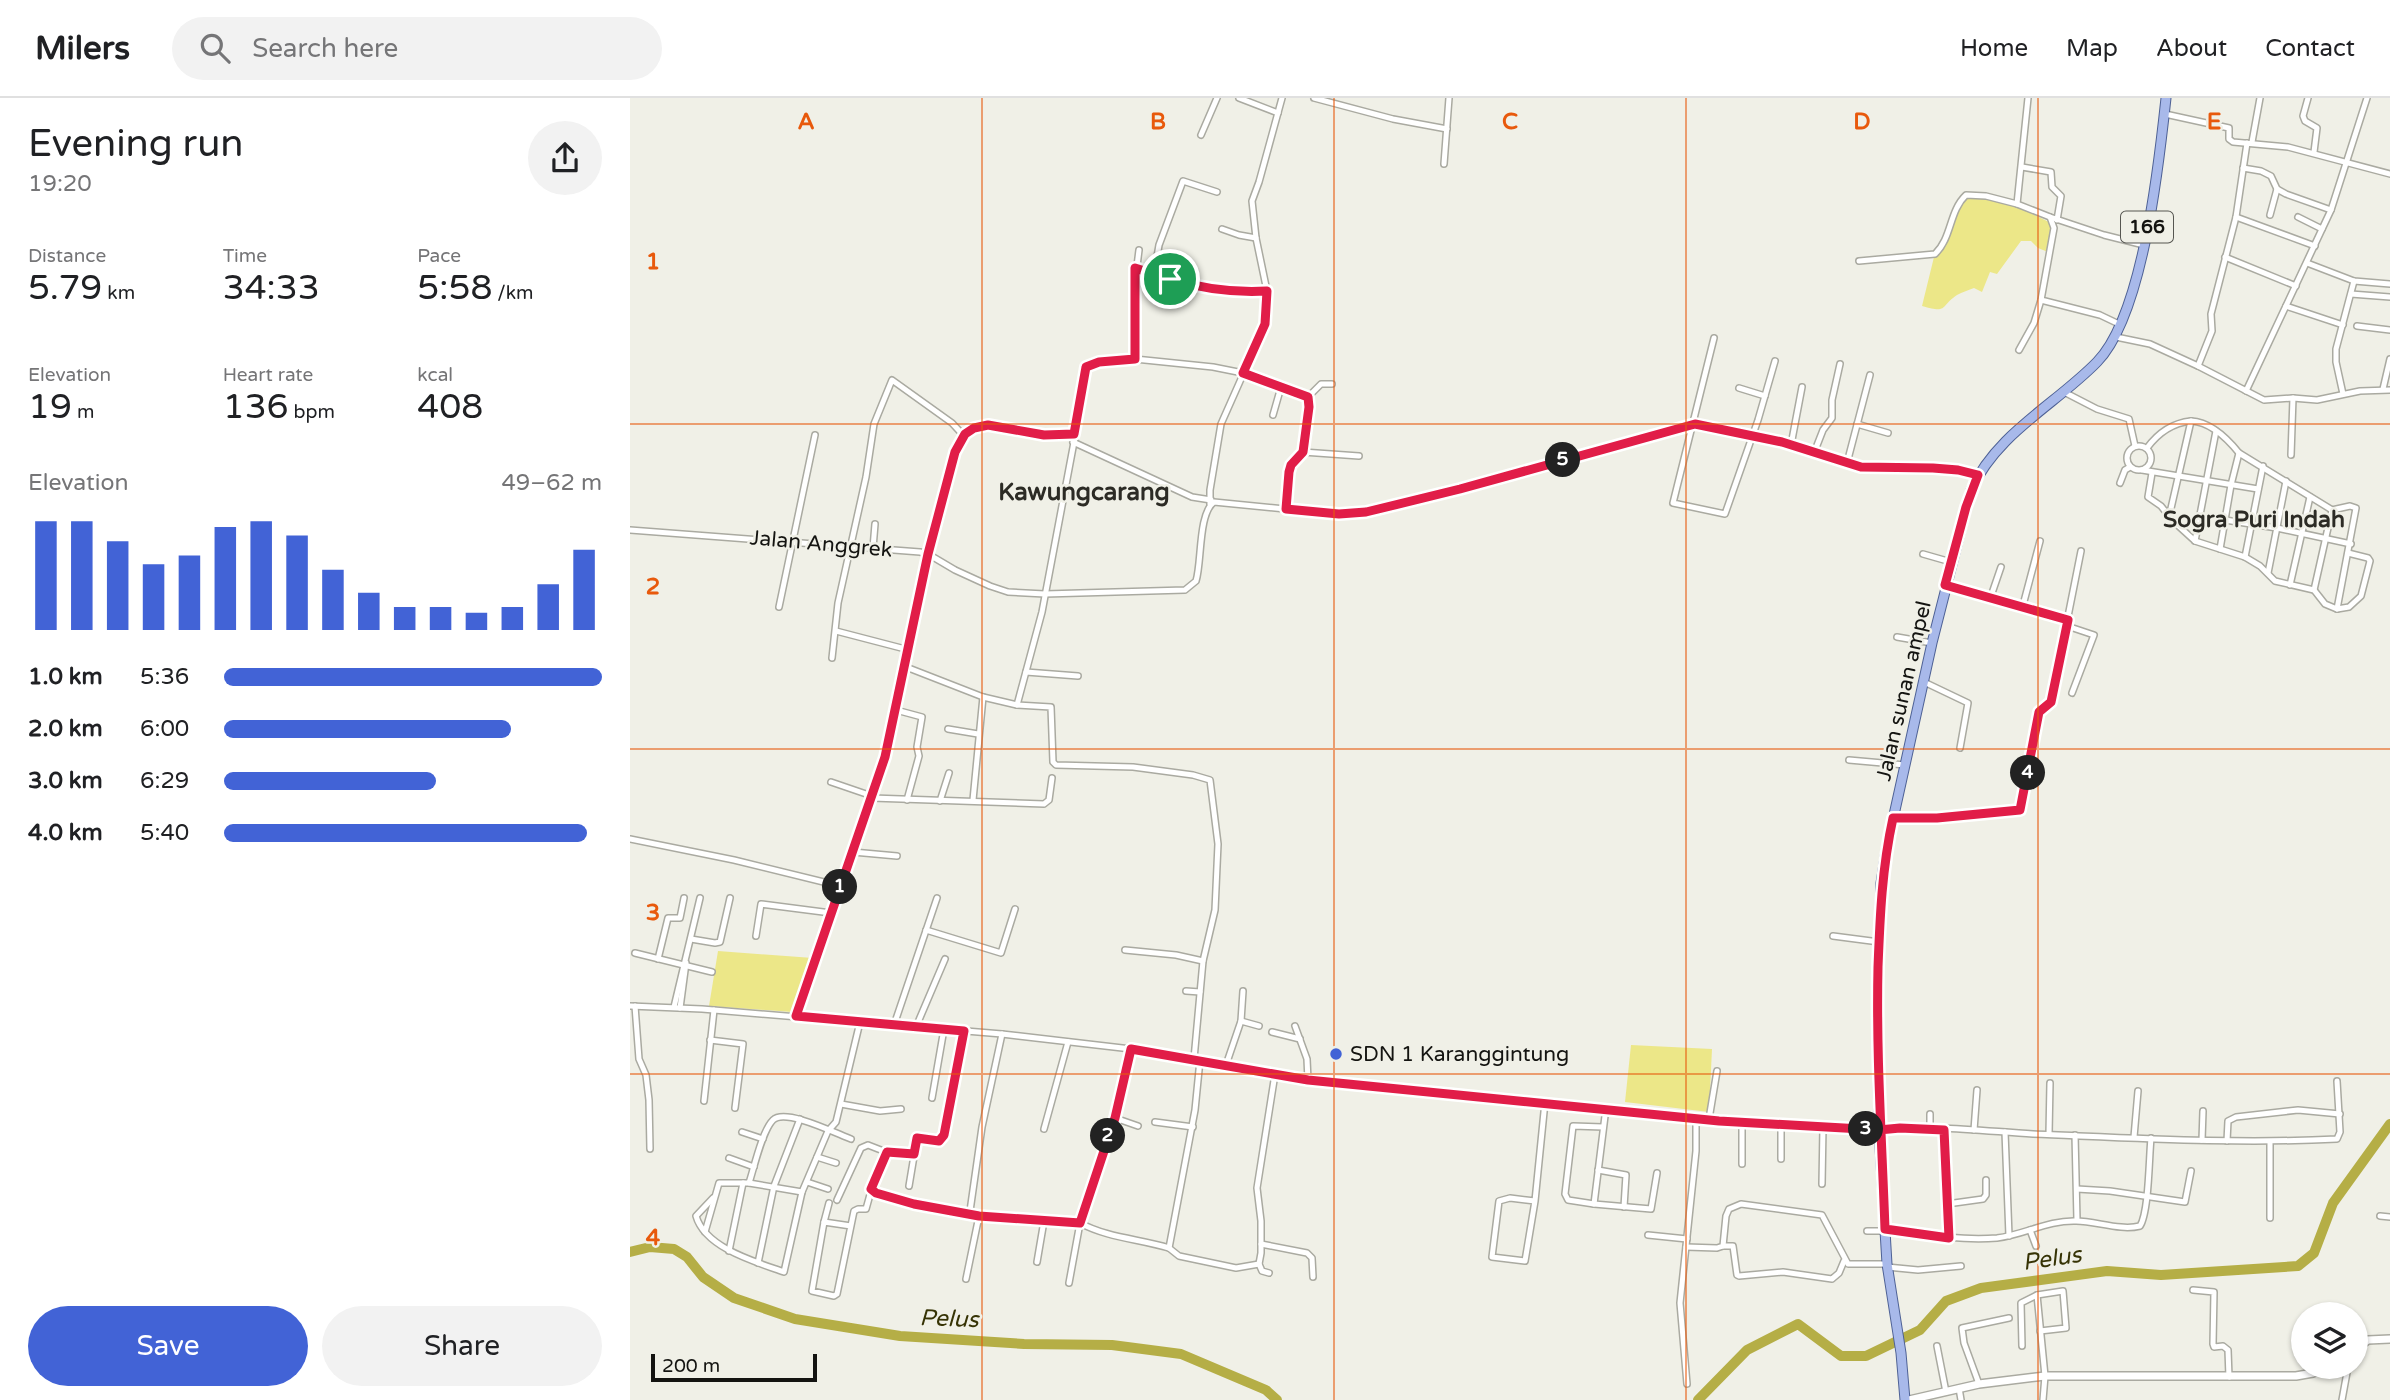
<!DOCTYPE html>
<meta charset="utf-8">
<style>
:root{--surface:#fff;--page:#f2f2f2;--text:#202124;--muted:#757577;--line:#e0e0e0;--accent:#4263d6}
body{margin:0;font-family:"Varela Round",sans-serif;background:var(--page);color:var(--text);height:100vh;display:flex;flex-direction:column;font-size:26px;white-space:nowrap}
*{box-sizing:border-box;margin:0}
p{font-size:23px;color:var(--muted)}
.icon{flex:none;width:38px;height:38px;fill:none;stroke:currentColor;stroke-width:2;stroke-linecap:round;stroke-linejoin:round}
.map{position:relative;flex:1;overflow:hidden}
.drawer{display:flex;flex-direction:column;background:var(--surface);width:630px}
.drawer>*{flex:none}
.controls{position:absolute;left:1661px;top:1204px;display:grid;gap:14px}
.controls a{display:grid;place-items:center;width:77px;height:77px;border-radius:50%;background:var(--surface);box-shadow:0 2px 5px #0004;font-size:35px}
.scale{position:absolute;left:21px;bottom:18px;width:166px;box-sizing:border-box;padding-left:7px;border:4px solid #141411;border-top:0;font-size:19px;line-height:24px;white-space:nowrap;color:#141411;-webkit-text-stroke:5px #f0f0e7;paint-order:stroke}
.pin{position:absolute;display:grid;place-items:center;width:60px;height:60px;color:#fff;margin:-30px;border:4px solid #fff;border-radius:50%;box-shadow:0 2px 7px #0007}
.km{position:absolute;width:35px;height:35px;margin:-18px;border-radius:50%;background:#222;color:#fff;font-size:19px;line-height:35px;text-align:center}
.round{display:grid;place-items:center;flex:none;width:74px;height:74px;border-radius:37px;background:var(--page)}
.head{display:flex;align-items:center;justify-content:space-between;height:119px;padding:0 28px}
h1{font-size:38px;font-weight:600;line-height:52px}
.metrics{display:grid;grid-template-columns:repeat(3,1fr);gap:10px;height:119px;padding:7px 28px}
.metrics div{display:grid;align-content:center}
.metrics b{font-size:35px;font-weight:600}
.metrics small{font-size:19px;font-weight:400}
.metrics p{font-size:19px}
.chart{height:196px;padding:14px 28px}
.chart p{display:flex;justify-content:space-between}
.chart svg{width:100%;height:126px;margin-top:7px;stroke:var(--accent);stroke-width:6}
.button{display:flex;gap:14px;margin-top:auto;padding:14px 28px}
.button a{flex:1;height:80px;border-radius:42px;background:var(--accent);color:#fff;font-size:28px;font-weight:600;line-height:80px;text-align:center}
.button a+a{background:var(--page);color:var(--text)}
ul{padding:0 28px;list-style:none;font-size:23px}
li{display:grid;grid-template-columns:112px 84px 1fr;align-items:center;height:52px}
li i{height:18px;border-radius:9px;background:var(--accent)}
header{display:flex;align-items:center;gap:42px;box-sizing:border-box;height:98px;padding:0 35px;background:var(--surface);border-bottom:2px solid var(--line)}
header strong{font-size:33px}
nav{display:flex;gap:38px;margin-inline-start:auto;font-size:24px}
.search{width:490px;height:63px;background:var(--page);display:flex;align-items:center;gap:18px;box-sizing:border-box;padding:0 24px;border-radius:38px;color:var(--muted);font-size:26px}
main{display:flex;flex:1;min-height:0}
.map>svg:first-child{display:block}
</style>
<header>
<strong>Milers</strong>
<div class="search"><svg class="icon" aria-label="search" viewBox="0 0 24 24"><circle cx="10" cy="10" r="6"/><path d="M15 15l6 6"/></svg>Search here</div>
<nav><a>Home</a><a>Map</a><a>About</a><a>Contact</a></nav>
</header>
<main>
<section class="drawer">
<div class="head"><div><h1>Evening run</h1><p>19:20</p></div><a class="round"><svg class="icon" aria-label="share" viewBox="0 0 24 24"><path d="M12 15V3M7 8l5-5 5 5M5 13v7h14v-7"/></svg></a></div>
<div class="metrics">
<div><p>Distance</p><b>5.79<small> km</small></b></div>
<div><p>Time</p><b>34:33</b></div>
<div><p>Pace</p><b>5:58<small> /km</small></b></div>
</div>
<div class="metrics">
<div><p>Elevation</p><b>19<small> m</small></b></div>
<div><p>Heart rate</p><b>136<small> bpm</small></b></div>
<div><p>kcal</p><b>408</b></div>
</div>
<div class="chart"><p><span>Elevation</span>49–62 m</p>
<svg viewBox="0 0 160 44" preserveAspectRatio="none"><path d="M5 44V6M15 44V6M25 44V13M35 44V21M45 44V18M55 44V8M65 44V6M75 44V11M85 44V23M95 44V31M105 44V36M115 44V36M125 44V38M135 44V36M145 44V28M155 44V16"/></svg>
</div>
<ul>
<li><b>1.0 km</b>5:36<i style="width:100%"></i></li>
<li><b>2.0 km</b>6:00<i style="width:76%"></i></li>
<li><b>3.0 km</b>6:29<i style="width:56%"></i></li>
<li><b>4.0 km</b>5:40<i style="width:96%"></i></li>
</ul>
<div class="button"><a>Save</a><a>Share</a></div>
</section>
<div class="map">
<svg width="1760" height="1302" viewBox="0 0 1760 1302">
<rect width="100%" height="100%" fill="#f0f0e7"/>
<g fill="#ece788">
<path d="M 1343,97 L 1386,108 L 1421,125 L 1422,130 L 1418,154 L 1408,150 L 1401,143 L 1391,143 L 1367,176 L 1360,174 L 1352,194 L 1344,190 C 1339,192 1332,194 1327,197 C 1310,208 1319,216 1292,208 L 1304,159 L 1314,150 L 1331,106 L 1337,98 Z"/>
<path d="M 88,853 L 183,860 L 162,914 L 79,908 Z"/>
<path d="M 1001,947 L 1082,951 L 1079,1014 L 995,1004 Z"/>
</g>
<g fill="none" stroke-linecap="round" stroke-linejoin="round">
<g stroke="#b5ae46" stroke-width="10">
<path d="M 0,1154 L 20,1149 L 44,1151 L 57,1159 L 73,1179 L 104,1200 L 165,1221 L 270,1238 L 394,1246 L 482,1247 L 551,1256 L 636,1292 L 647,1302"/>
<path d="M 1068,1302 L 1117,1252 L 1168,1226 L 1211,1258 L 1236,1258 L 1290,1232 L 1316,1203 L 1351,1190 L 1477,1173 L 1531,1177 L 1668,1168 L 1684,1155 L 1703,1105 L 1760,1026"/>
</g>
<g stroke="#aaaaa1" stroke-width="8">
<g id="minor">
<path d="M 609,0 L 648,15"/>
<path d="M 684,0 L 763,21 L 817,31"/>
<path d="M 1398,0 L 1387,106 L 1420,119 L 1424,130 L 1411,202 L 1470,217 L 1491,227"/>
<path d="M 1678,0 L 1673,18 L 1675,23 L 1687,30 L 1684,54"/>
<path d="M 1535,16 L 1599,30 L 1599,41 L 1603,44 L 1658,49 L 1760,76"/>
<path d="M 571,37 L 587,0"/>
<path d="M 1622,44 L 1630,0"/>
<path d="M 814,66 L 819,0"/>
<path d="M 1392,69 L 1421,74 L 1422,89 L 1431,98 L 1427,122"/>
<path d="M 1613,70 L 1631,73 L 1641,78 L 1647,91 L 1656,96 L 1701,112"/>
<path d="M 1640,117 L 1647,91"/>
<path d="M 1420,119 L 1474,137 L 1514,147"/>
<path d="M 1606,119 L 1685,148"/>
<path d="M 1668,119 L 1692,131"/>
<path d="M 592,131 L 609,137 L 626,140"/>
<path d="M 1595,159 L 1666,188"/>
<path d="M 1229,163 L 1305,156 C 1322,140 1319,113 1336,97 L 1356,98 L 1387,106"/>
<path d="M 1677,165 L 1724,183 L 1760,186"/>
<path d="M 505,170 C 554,185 585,195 637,193"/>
<path d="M 524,176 L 529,147 L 553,83 L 587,94"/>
<path d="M 1721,196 L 1760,199"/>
<path d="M 1656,208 L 1713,227"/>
<path d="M 1727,228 L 1760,232"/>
<path d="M 1486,239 L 1520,246 L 1568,268 L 1634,302 L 1663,300 L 1687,302 L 1730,293 L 1760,292"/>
<path d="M 1084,240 L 1043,405 L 1095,416 L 1128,322 L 1145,263"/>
<path d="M 1389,252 L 1404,225 L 1411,202"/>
<path d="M 505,261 L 504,192 L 509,152"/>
<path d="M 1568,268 L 1582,233 L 1581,216 L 1606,119 L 1617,45"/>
<path d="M 1109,290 L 1135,298"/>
<path d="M 1753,291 L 1760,261"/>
<path d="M 1616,293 L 1701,112 L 1737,0"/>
<path d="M 1434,294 L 1467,311 L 1499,321 L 1505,348"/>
<path d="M 1713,296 L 1706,264 L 1706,251 L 1724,183"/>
<path d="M 678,299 L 691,286 L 702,286"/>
<path d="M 643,317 L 651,289"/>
<path d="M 1227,326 L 1258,335"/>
<path d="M 443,344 L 562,399 L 581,402"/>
<path d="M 1161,347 L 1172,289"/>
<circle cx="1509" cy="360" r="12"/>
<path d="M 1517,350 C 1528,335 1542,325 1561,323"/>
<path d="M 673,354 L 729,358"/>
<path d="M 1184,355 L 1193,332 L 1202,320 L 1202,302 L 1210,266"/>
<path d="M 1609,355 L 1702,412 L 1684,492"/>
<path d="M 1661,357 L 1663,300"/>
<path d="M 1217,365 L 1240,277"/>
<path d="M 1512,372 L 1628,391"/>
<path d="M 1522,375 L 1518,399 L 1531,408 L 1543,423 L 1565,443 L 1615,459 L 1630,468 L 1645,483 L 1684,492 L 1695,506 L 1707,511 L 1719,509 L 1731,498 L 1740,463 L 1738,460 L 1718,455"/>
<path d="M 1490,385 L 1495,372 L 1500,369"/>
<path d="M 580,406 L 580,392 L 591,326 L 635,227 L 637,193 L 626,140 L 622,103 L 629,84 L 652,0"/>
<path d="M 1702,412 L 1720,408 L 1726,410 L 1707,511"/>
<path d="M 1539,419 L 1561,323 C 1581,324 1597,340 1609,355 L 1601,387 L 1590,451"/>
<path d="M 1595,422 L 1647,430 L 1721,446"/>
<path d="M 0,432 L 290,454 L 298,456 L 325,472 L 360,488 L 378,494 L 415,496 L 555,492 L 566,483 C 572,464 568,416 584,404 L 695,415 L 736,414 L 830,391 L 1061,326 L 1081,328 L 1152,344 L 1231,369 L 1303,370 L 1328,372 L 1348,377"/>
<path d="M 1565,443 L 1586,333"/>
<path d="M 243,450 L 245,426"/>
<path d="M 1293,456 L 1321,464"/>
<path d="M 1615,459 L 1633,368"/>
<path d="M 1638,475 L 1656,383"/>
<path d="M 1660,487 L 1680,399"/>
<path d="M 1317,488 L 1438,522"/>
<path d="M 1360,501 L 1371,469"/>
<path d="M 149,509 L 185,337"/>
<path d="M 1392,511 L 1410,443"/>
<path d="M 1437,528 L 1464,537 L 1442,595"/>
<path d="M 206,533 L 279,552"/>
<path d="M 1267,539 L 1302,545"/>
<path d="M 202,560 L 208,505 L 236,379 L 244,326 L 262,282 L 322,325 L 334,338"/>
<path d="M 276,569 L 353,599 L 387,607 L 421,609 L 423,664 L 426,667 L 503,669 L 563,677 L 580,682 L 588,746 L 585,812 L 573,863 L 564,961"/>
<path d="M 396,574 L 448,578"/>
<path d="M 1294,584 L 1338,605 L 1330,650"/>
<path d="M 387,607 L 412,514 L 451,307 L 453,275 L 457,267 L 505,261 L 583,269 L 613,275 L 678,299 L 679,309 L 673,354 L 661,367 L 658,374 L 656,411"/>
<path d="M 266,612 L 292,619 L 287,649 L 289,658 L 277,702"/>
<path d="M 318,631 L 348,636"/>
<path d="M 1219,662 L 1275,667"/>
<path d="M 201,684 L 242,698"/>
<path d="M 242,700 L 414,706 L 419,702 L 422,680"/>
<path d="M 343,702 L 353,599"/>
<path d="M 310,703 L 319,675"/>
<path d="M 1263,720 L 1307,720 L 1390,712 L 1409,614 L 1421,604 L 1451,453"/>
<path d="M 0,741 L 104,762 L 210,788"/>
<path d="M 223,754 L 267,758"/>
<path d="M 296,832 L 371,855 L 385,811"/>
<path d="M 126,838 L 131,806 L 201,815"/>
<path d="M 1203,838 L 1249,844"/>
<path d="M 61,841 L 85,845 L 90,844 L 100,800"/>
<path d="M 495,852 L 546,857 L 573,863"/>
<path d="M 5,855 L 82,874"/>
<path d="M 28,861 L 38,820 L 50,820 L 54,800"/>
<path d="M 556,893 L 570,894"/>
<path d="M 0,908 L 72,911 L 372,936 L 501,951 L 678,982 L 1089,1022 L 1249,1032 C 1300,1026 1353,1033 1403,1036 C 1504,1040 1606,1046 1707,1041 L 1710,1034 L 1707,983"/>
<path d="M 5,908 L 9,961 L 16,977 L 19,1002 L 20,1051"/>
<path d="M 44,909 L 70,800"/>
<path d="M 50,910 L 56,865"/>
<path d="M 166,918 L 255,659 L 298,456 L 325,354 L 335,336 L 344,330 L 358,327 L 414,336 L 445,336"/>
<path d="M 611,923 L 629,928"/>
<path d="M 264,927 L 307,800"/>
<path d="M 665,928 L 677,961 L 678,982"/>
<path d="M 286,929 L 315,861"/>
<path d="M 642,934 L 670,941"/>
<path d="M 372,936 L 352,1029 L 340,1113 L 341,1116 L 349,1118 L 450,1125 L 485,1020 L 501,951"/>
<path d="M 80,942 L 113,946 L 105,1010"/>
<path d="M 596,967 L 611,923 L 613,893"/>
<path d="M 302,1000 L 314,931"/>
<path d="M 74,1003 L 84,912"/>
<path d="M 211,1006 L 250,1013 L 271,1011"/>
<path d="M 976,1010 L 964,1106 L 1021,1111 L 1027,1075"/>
<path d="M 1300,1016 L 1300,1031"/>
<path d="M 485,1020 L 508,1028"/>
<path d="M 1079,1021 L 1087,973"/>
<path d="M 525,1024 L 563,1029"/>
<path d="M 1151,1027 L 1151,1061"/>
<path d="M 414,1031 L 438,944"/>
<path d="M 1314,1032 L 1319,1140"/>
<path d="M 1344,1032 L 1347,992"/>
<path d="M 112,1034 L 133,1041"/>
<path d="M 1375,1034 L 1379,1138"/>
<path d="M 1419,1036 L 1420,985"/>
<path d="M 1445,1037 L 1447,1122"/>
<path d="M 1504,1039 L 1508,993"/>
<path d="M 1572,1042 L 1573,1013"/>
<path d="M 1597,1043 L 1598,1023 L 1606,1019 L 1668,1012 L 1710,1016"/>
<path d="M 187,1059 L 206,1065"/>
<path d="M 99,1060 L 124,1069"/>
<path d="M 1112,1066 L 1112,1024"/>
<path d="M 968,1072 L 996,1077 L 994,1109"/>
<path d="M 177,1084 L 198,1091"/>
<path d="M 119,1085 C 124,1070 132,1033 143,1022 C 155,1010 205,1035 221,1041"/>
<path d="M 1192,1086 L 1193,1029"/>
<path d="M 279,1088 L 287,1040 L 308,1043 L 314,1037 L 334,933"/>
<path d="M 241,1091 L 246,1095 L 284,1106 L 341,1116"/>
<path d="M 1447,1091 L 1480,1093 L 1555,1104 L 1561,1073"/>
<path d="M 83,1100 L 66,1118 C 75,1150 126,1164 154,1174 L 172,1094 L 198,1033 L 206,1024 L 230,924"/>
<path d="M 207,1102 L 231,1050 L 238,1047 L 256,1054"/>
<path d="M 905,1103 L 895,1163 L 862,1159 L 869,1103 L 880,1100 L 905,1103 L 915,1004"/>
<path d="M 964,1106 L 938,1102 L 935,1096 L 943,1028 L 973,1029"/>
<path d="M 1317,1106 L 1353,1101 L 1356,1097 L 1356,1082"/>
<path d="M 1750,1118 L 1760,1119"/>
<path d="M 1640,1120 L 1640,1045"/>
<path d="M 194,1124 L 199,1105"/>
<path d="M 221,1128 L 194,1124 L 182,1193 L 204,1198 L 207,1196 L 224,1113 L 228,1111 L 236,1111 L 246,1075 L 256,1054 L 284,1056"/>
<path d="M 1255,1131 C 1291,1136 1330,1143 1367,1140 C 1394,1137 1418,1122 1446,1123 C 1466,1123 1490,1133 1510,1128 C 1519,1114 1519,1059 1521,1040"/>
<path d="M 1400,1132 L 1406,1148"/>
<path d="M 1237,1133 L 1255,1133"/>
<path d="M 75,1134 L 89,1085 L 119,1085 L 172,1094"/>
<path d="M 1018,1137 L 1057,1141"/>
<path d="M 631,1146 L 677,1155 L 682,1160 L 683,1179"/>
<path d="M 1093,1148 L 1103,1148 L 1107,1177 L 1109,1178 L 1153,1174 L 1202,1181 L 1209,1175 L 1214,1163"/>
<path d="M 1056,1149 L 1087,1150 L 1093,1148 L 1096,1118 L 1099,1111 L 1111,1106 L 1192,1117 L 1218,1166 L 1257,1166"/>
<path d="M 539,1150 L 549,1158 L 606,1170 L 629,1166"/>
<path d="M 99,1153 L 113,1085"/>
<path d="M 407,1164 L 414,1123"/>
<path d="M 128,1165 L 144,1088 L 170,1021"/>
<path d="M 1257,1169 L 1288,1172 L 1331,1168"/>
<path d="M 639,1175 L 632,1173 L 629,1166 L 631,1155 L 631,1123 L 627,1090 L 645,976"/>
<path d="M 336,1181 L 349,1118"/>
<path d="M 439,1185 L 450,1125 C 478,1140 510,1141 539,1150 L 565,1012 L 570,962"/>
<path d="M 1563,1192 L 1584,1194 L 1583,1246 L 1584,1249 L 1593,1248 L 1598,1252 L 1599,1279"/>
<path d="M 1407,1197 L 1415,1278 L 1413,1302"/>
<path d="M 1307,1248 L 1316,1294"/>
<path d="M 1392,1248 L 1391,1205 L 1407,1197 L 1433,1193 L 1436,1230 L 1410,1233"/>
<path d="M 1057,1286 L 1050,1205 L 1066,1053 L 1066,1020"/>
<path d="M 1349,1286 L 1334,1245 L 1332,1230 L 1379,1220"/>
<path d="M 1329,1290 L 1331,1302"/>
<path d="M 1712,1302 L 1718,1269"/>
</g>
</g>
<g stroke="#aaaaa1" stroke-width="10">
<g id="tertiary">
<path d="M 1726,1250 L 1738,1242 L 1760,1241"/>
<path d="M 1279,1302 L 1349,1286 L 1415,1278 L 1666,1278 L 1683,1275 L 1696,1269"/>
</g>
</g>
<g stroke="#4e6195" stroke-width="11">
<path id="primary" d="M 1275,1302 L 1271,1255 L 1257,1166 L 1249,1032 L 1247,915 L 1251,785 L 1256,753 L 1302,545 L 1341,392 C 1367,335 1425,307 1467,264 C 1513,217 1529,66 1536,0"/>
</g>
<use href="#minor" stroke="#fff" stroke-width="5"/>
<use href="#tertiary" stroke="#fff" stroke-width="7"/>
<use href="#primary" stroke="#a8b9ea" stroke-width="9"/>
</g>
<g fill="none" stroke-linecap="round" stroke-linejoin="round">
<g stroke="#fff" stroke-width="14">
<path id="route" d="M 540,181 L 505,170 L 505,261 L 469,264 L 456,269 L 444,336 L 414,337 L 358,327 L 344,330 L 335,336 L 325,354 L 298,456 L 255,659 L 166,918 L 334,933 L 314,1037 L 309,1043 L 287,1040 L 284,1056 L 257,1054 L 241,1091 L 246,1095 L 284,1106 L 349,1118 L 450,1125 L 485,1020 L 501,951 L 678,982 L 1089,1023 L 1249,1032 L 1270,1030 L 1314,1032 L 1319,1140 L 1255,1131 C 1252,1044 1246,957 1248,869 C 1250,818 1252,770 1263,720 L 1307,720 L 1390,712 L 1409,614 L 1421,604 L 1438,522 L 1315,487 L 1336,409 L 1348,377 L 1328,372 L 1303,370 L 1231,369 L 1152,344 L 1065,326 L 830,391 L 736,414 L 709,416 L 656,411 L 659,374 L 661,367 L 673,354 L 679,309 L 678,299 L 613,275 L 635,226 L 637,193 C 603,195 573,191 540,181"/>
</g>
<use href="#route" stroke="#e11d48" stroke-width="9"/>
</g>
<path fill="none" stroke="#e8590c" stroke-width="2" stroke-opacity="0.55" d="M 352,0 L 352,1302M 704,0 L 704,1302M 1056,0 L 1056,1302M 1408,0 L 1408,1302M 0,326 L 1760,326M 0,651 L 1760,651M 0,976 L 1760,976"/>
<circle fill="#4263d6" stroke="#f0f0e7" stroke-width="2.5" cx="706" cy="956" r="7"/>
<g text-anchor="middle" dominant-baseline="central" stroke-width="5" stroke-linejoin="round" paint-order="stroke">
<rect fill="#f0f0e7" stroke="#565651" stroke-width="2" x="1491" y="113.5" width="52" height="31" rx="5"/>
<g font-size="19" font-weight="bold" fill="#141411">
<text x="1517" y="129">166</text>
</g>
<g font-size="21" fill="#141411" stroke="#f0f0e7">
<text transform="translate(191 446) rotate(5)">Jalan Anggrek</text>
<text transform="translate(1274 593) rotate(-77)">Jalan sunan ampel</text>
</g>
<g font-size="21" fill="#141411" stroke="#f0f0e7" text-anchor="start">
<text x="720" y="956">SDN 1 Karanggintung</text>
</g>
<g font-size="23" font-weight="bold" fill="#2c2b25" stroke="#f0f0e7">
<text x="1624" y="422">Sogra Puri Indah</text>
</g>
<g font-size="23" font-style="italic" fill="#363305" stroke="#f0f0e7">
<text transform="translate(1422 1161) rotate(-8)">Pelus</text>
<text transform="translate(319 1221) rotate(2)">Pelus</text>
</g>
<g font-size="24" font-weight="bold" fill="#2c2b25" stroke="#f0f0e7">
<text x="454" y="394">Kawungcarang</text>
</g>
</g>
<g font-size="23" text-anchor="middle" font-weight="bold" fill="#e8590c" stroke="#f0f0e7" stroke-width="5" stroke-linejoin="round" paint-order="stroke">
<text x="176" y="31">A</text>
<text x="528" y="31">B</text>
<text x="880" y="31">C</text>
<text x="1232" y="31">D</text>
<text x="1584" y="31">E</text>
<text x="23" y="171">1</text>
<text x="23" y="496">2</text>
<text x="23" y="822">3</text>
<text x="23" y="1147">4</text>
</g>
</svg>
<div class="controls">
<a><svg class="icon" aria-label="layers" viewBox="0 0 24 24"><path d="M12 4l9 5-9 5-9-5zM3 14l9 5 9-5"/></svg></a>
</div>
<div class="scale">200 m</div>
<div class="pin" style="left:540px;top:181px;background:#1e9e55"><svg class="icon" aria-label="arrive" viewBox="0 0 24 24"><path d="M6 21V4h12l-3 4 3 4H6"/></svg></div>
<b class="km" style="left:210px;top:789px">1</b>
<b class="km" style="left:478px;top:1038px">2</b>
<b class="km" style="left:1236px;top:1031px">3</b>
<b class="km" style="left:1398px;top:675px">4</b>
<b class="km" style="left:933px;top:362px">5</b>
</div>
</main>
